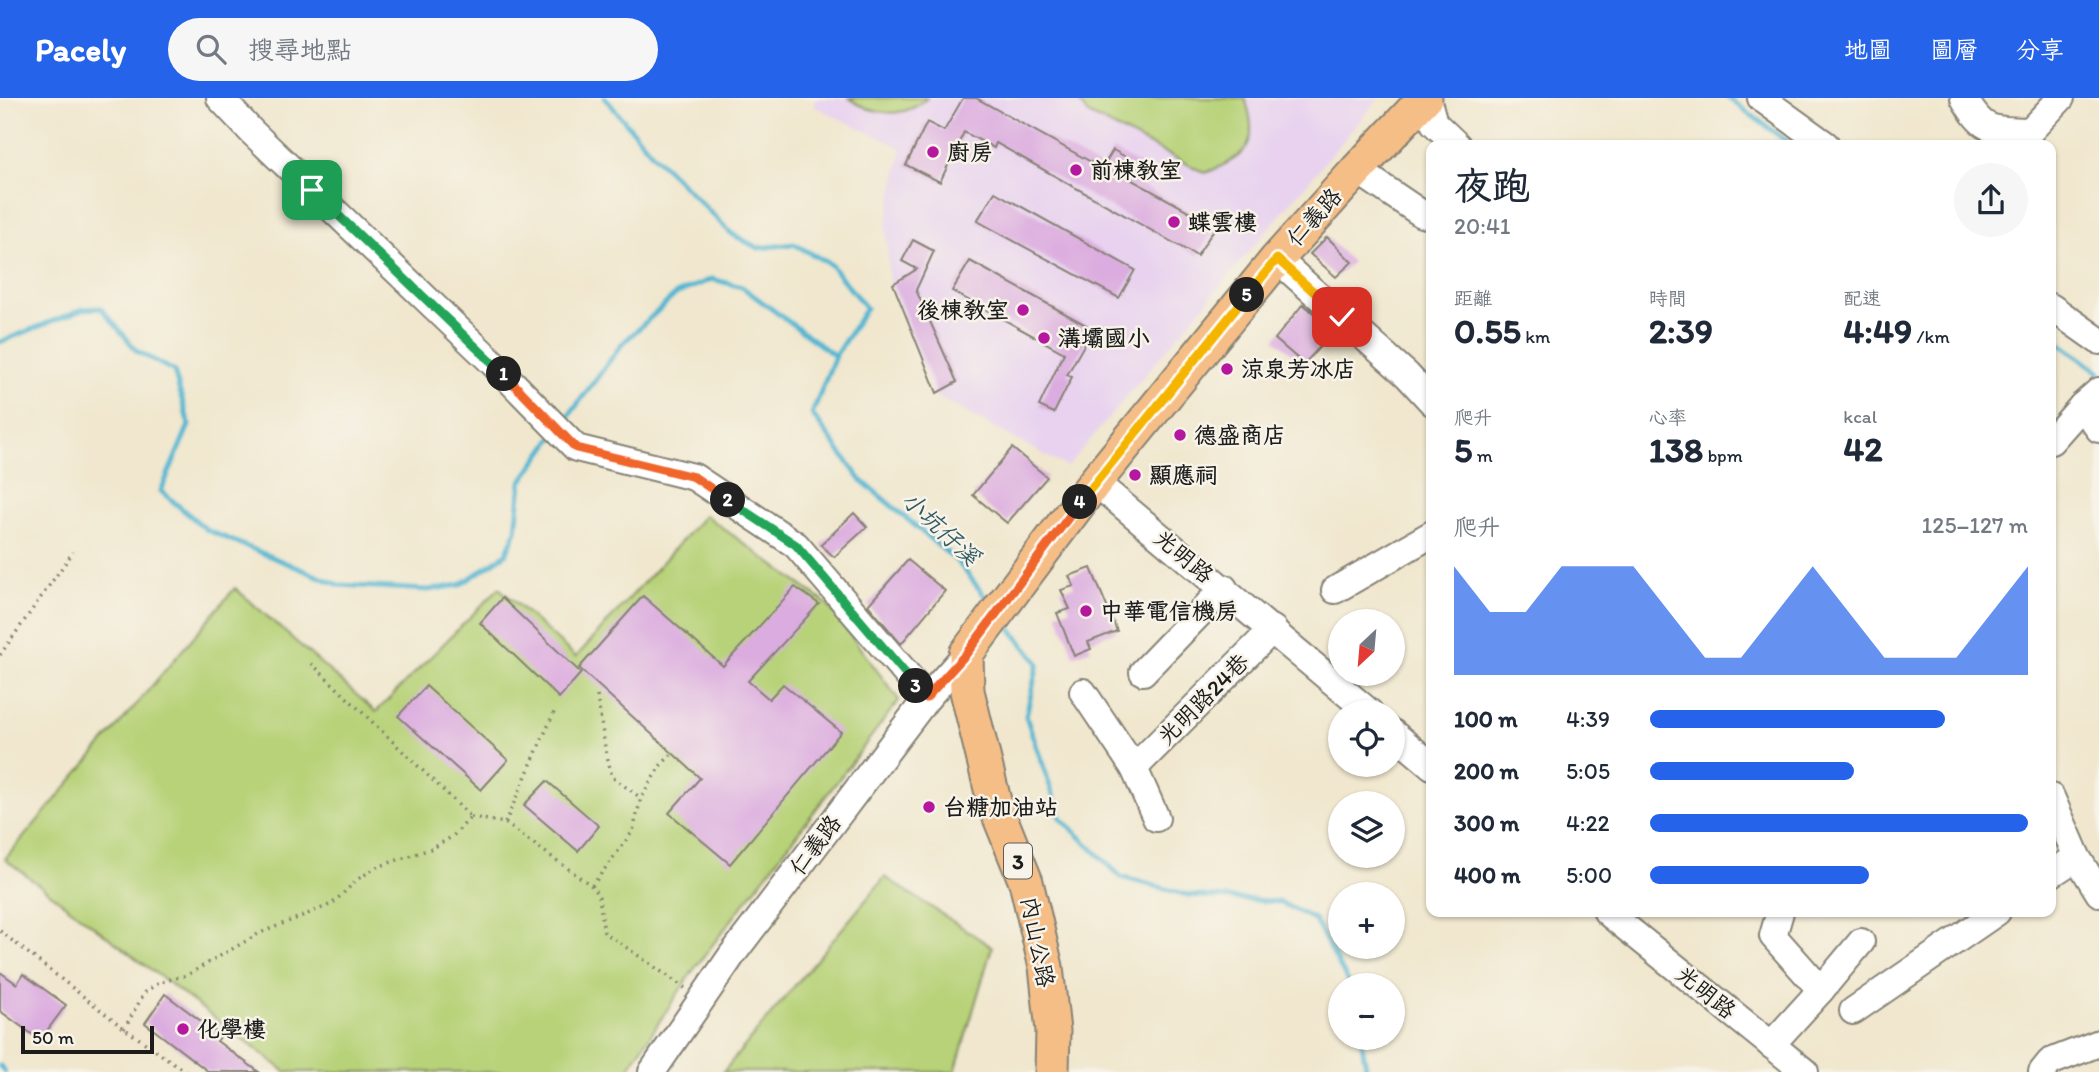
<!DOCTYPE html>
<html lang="zh-TW">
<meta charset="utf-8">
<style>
:root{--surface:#fff;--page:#f6f6f7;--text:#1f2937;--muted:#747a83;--accent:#2563eb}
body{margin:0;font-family:Itim,"LXGW WenKai TC",sans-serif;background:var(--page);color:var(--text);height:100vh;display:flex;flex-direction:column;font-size:26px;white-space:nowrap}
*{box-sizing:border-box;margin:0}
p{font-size:23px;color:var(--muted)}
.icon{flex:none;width:38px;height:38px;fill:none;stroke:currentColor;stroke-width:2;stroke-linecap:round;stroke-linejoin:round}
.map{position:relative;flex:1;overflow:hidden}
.sheet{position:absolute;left:1426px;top:42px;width:630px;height:777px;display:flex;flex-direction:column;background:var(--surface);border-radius:14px;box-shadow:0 2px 5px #0004}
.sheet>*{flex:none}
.needle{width:46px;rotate:206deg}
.fabs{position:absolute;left:1328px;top:511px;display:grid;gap:14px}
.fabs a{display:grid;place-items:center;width:77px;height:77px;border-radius:50%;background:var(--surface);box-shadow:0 2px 5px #0004;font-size:35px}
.scale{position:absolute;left:21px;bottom:18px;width:133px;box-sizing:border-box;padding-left:7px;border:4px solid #1c1c1c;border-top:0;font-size:19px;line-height:24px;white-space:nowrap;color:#1c1c1c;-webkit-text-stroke:5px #f7f3e8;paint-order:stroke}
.pin{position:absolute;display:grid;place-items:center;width:60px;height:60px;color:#fff;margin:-30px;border-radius:14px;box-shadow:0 4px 10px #0006}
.km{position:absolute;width:35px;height:35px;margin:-18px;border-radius:50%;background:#222;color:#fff;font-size:19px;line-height:35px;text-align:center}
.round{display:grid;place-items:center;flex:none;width:74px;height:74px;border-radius:37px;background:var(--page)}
.summary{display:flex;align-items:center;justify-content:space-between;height:119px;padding:0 28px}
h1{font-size:38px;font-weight:700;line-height:52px}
.figures{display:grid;grid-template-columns:repeat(3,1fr);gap:10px;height:119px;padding:7px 28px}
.figures div{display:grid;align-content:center}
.figures b{font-size:35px;font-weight:700}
.figures small{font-size:19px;font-weight:400}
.figures p{font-size:19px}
.chart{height:196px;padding:14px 28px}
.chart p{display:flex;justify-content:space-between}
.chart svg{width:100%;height:126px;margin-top:7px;fill:var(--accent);opacity:.7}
ul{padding:0 28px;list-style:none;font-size:23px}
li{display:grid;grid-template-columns:112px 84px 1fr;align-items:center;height:52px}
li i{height:18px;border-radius:9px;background:var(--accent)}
header{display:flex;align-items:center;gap:42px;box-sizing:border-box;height:98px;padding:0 35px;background:var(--accent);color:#fff}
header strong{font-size:33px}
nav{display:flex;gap:38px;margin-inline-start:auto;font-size:24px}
.search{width:490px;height:63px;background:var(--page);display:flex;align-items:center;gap:18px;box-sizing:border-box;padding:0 24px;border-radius:38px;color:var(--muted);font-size:26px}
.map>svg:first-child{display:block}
</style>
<header>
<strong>Pacely</strong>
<div class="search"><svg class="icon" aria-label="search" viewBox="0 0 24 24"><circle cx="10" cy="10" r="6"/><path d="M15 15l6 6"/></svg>搜尋地點</div>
<nav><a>地圖</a><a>圖層</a><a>分享</a></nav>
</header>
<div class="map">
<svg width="2099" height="974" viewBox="0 0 2099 974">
<rect width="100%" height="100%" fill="#f7f3e8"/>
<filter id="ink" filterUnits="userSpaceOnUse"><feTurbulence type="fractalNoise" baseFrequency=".0143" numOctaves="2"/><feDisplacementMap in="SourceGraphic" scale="14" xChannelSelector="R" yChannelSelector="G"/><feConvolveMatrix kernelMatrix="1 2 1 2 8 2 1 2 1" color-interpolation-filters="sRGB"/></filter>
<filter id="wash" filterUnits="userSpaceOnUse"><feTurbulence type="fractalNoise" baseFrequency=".00686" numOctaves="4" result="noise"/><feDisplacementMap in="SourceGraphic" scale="28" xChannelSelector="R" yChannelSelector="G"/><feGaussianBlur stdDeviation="1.57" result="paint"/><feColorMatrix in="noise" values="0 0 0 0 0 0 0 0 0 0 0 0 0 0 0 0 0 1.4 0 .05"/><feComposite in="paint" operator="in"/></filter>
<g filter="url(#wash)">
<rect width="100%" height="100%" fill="#f0e7ce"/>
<path fill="#e8d2ef" d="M 814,0 L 1379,0 L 1067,369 L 934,297 L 889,182 L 886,129 L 902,50 L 815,9 Z"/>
<g fill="#b7d278" stroke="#6a774a" stroke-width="2">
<path d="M 849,0 L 927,0 C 905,21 872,18 849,0 Z"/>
<path d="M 1076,0 L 1245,0 C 1260,46 1248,58 1205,75 L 1088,16 Z"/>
<path d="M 705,417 L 827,506 L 899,602 L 692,874 L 626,974 L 286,974 L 5,761 L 235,490 L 376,614 L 499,490 L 576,559 Z"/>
<path d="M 885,779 L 992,849 L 955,974 L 723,974 Z"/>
</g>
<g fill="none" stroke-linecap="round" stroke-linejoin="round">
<g stroke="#53b6d1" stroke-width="5">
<path d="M 605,0 L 654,58 L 732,136 L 758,150 L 794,146 L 830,166 L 866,210 L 835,258 L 812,316 L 861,382 L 958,464 L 991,506"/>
<path d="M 1728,0 L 1792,47"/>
<path d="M 2051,239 L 2099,274"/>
<path d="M 0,244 L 83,211 L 101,210 L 137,253 L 174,273 L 189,327 L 161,393 L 207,432 L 339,487 L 428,492 L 460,487 L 506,456 L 516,433 L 521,384 L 554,338"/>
<path d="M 562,327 L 622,246 L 676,196 L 712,181 L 742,189 L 835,258"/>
<path d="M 1006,525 L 1038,565 L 1026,618 L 1061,720 L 1121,779 L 1188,797 L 1279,804 L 1314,821 L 1350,887"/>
<path d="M 1361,940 L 1367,974"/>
<path d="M 0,968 L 5,974"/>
</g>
</g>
<g id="blocks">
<g fill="#dbacdf">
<path d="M 963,0 L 976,0 L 1102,70 L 1113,52 L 1140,67 L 1130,81 L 1216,128 L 1197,158 L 996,45 L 994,50 L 964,34 L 940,84 L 906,67 L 927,24 L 944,33 Z"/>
<path d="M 995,94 L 1135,172 L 1119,200 L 977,123 Z"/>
<path d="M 1327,139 L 1352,164 L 1336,179 L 1310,156 Z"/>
<path d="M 913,142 L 934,153 L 916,192 L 957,284 L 937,295 L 893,186 L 917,171 L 902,163 Z"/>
<path d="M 970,163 L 1093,231 L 1067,277 L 1072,279 L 1054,315 L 1039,308 L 1064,255 L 952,193 Z"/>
<path d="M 1303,206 L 1334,233 L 1304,266 L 1275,241 Z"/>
<path d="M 1012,350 L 1047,379 L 1007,425 L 973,397 Z"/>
<path d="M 854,415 L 867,429 L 834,459 L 821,447 Z"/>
<path d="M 908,462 L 945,493 L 901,546 L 868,507 Z"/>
<path d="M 1091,470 L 1117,533 L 1088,544 L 1091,551 L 1074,558 L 1057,515 L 1070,511 L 1061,492 L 1074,488 L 1069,478 Z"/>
<path d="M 795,489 L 819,506 L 748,583 L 769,601 L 783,586 L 841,634 L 730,766 L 669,715 L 700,680 L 579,570 L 643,498 L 723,568 Z"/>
<path d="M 502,500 L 581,575 L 559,600 L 480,525 Z"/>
<path d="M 426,588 L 508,662 L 481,692 L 398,618 Z"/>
<path d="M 547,683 L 599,728 L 578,753 L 524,707 Z"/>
<path d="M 0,874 L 17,886 L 23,876 L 66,907 L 40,942 L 0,913 Z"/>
<path d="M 165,896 L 221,938 L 217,943 L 259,974 L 209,974 L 145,925 Z"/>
</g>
</g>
</g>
<g filter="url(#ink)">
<use href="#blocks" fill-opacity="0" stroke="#868275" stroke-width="2"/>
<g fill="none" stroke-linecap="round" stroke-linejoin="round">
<g stroke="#868275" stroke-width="30">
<g id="minor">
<path d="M 220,0 L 252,34 L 491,263 L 576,350 L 694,379 L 796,447 L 927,600"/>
<path d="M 1427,0 L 1434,25 L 1457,47"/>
<path d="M 1761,0 L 1826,47"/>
<path d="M 1964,0 C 1984,35 1992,32 2030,33 L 2061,0"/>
<path d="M 1357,72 L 1422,116 L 1432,118"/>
<path d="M 1277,161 L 1407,277 L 1432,304"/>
<path d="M 2051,209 L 2099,243"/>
<path d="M 2082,308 L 2099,331"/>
<path d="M 2051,343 L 2082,308 L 2099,293"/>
<path d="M 1095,384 L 1369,614"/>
<path d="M 1335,492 L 1432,436"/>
<path d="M 1143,574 L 1224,490"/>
<path d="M 1083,594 L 1134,670"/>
<path d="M 1393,635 L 1432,668"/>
<path d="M 2051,699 L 2077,759 L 2099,795"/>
<path d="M 1156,720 L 1134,670 L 1273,531"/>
<path d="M 2051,776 L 2077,759"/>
<path d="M 1607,814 L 1805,974"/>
<path d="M 1780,814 L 1773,838 L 1821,892 L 1861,844"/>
<path d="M 1853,913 L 1997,814"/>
<path d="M 1771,947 L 1821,892"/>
<path d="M 652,974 L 732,857 L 927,600 L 966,556"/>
<path d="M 2042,974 L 2050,964 L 2099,945"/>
</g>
</g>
<g stroke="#868275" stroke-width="37">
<path id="major" d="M 1052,974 L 1053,933 L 1046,869 L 1026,784 L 995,707 L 967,593 L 966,556 L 1095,384 L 1277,161 L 1357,72 L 1425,0"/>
</g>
<g stroke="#868275" stroke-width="3.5" stroke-dasharray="2 5" stroke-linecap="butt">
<path d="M 0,557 L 73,454"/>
<path d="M 597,598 L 605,649 L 612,679 L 641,700"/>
<path d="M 471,719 L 505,725 L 592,788 L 599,799 L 604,834 L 685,890"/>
<path d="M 505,725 L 555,612"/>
<path d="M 592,788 L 633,733 L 641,700 L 660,668 L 671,657"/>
<path d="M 0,833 L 121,928 L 186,974"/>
<path d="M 124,931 L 145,894 L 161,884 L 187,877 L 260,835 L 332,806 L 358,781 L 377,769 L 433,750 L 453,738 L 471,719 L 310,564"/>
</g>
<use href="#minor" stroke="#fff" stroke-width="26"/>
<use href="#major" stroke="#f6be87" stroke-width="33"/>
</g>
</g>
<g fill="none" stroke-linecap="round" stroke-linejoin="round" filter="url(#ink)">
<g stroke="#fff" stroke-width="14">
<path id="split-1" d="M 312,92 L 504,276"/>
</g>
<g stroke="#fff" stroke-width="14">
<path id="split-2" d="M 504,276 L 576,350 L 694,379 L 728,402"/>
</g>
<g stroke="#fff" stroke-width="14">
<path id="split-3" d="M 728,402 L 796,447 L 916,588"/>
</g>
<g stroke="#fff" stroke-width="14">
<path id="split-4" d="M 916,588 L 926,600 L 966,556 L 1080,404"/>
</g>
<g stroke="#fff" stroke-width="14">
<path id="split-5" d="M 1080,404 L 1247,197"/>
</g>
<g stroke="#fff" stroke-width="14">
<path id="split-6" d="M 1247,197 L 1277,161 L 1342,219"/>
</g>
<use href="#split-1" stroke="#22a559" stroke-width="9"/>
<use href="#split-2" stroke="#f0652b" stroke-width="9"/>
<use href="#split-3" stroke="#22a559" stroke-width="9"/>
<use href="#split-4" stroke="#f0652b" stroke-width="9"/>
<use href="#split-5" stroke="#f5b400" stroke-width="9"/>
<use href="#split-6" stroke="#f5b400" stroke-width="9"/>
</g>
<g fill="#b5179e" stroke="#f7f3e8" stroke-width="2.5">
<circle cx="933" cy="54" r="7"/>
<circle cx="1076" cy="72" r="7"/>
<circle cx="1174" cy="124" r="7"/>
<circle cx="1023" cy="212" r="7"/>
<circle cx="1044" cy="240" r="7"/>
<circle cx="1227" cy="271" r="7"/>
<circle cx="1180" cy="337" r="7"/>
<circle cx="1135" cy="377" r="7"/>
<circle cx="1086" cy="513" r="7"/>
<circle cx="929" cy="709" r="7"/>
<circle cx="183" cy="931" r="7"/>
</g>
<g text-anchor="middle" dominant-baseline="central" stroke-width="5" stroke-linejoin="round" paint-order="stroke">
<rect fill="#f7f3e8" stroke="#5e5c59" stroke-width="2" x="1004" y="745.5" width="28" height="35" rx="5"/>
<g font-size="21" font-weight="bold" fill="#1c1c1c">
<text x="1018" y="763">3</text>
</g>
<g font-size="23" font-weight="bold" fill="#1c1c1c" stroke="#f7f3e8" text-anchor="start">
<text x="947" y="54">廚房</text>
<text x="1090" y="72">前棟教室</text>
<text x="1188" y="124">蝶雲樓</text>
<text x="1009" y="212" text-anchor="end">後棟教室</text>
<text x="1058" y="240">溝壩國小</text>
<text x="1241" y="271">涼泉芳冰店</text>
<text x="1194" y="337">德盛商店</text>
<text x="1149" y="377">顯應祠</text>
<text x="1100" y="513">中華電信機房</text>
<text x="943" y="709">台糖加油站</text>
<text x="197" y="931">化學樓</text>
</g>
<g font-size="23" fill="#1c1c1c" stroke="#f7f3e8">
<text transform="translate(1314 119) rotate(-48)">仁義路</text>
<text transform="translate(1184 458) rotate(40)">光明路</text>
<text transform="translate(1203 601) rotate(-45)">光明路24巷</text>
<text transform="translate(815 747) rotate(-53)">仁義路</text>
<text transform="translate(1038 844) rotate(79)">內山公路</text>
<text transform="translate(1706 894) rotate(39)">光明路</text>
</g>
<g font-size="24" font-style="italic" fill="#325a64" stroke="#f7f3e8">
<text transform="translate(941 430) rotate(43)">小坑仔溪</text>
</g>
</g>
</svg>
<div class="fabs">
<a><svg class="needle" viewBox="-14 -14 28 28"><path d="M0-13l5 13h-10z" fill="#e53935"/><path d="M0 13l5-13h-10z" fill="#747a83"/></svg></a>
<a><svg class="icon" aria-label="locate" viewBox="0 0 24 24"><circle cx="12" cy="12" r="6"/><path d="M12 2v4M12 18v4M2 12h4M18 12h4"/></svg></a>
<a><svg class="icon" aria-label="layers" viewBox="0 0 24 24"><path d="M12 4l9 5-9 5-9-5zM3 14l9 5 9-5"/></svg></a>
<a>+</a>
<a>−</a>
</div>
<div class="scale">50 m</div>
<div class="pin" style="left:312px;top:92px;background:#1e9e55"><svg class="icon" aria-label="arrive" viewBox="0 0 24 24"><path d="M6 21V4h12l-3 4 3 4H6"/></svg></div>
<div class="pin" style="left:1342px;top:219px;background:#d93025"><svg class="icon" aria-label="check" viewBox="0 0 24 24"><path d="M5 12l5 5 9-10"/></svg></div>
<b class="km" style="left:504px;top:276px">1</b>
<b class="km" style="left:728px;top:402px">2</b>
<b class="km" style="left:916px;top:588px">3</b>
<b class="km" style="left:1080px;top:404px">4</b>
<b class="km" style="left:1247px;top:197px">5</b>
<section class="sheet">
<div class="summary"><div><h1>夜跑</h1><p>20:41</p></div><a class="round"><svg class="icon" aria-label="share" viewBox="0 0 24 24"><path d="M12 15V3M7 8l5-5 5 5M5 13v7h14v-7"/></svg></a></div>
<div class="figures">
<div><p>距離</p><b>0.55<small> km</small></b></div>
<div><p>時間</p><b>2:39</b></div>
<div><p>配速</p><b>4:49<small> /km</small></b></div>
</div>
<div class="figures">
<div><p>爬升</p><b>5<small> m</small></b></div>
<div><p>心率</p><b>138<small> bpm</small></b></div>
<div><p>kcal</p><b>42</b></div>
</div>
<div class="chart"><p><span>爬升</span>125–127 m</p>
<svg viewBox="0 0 160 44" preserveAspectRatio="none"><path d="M0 44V6L10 22L20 22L30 6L40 6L50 6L60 22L70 38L80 38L90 22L100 6L110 22L120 38L130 38L140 38L150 22L160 6V44z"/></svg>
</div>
<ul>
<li><b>100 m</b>4:39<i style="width:78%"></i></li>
<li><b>200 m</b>5:05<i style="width:54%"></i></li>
<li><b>300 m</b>4:22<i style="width:100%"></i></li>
<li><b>400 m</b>5:00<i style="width:58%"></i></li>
</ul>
</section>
</div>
